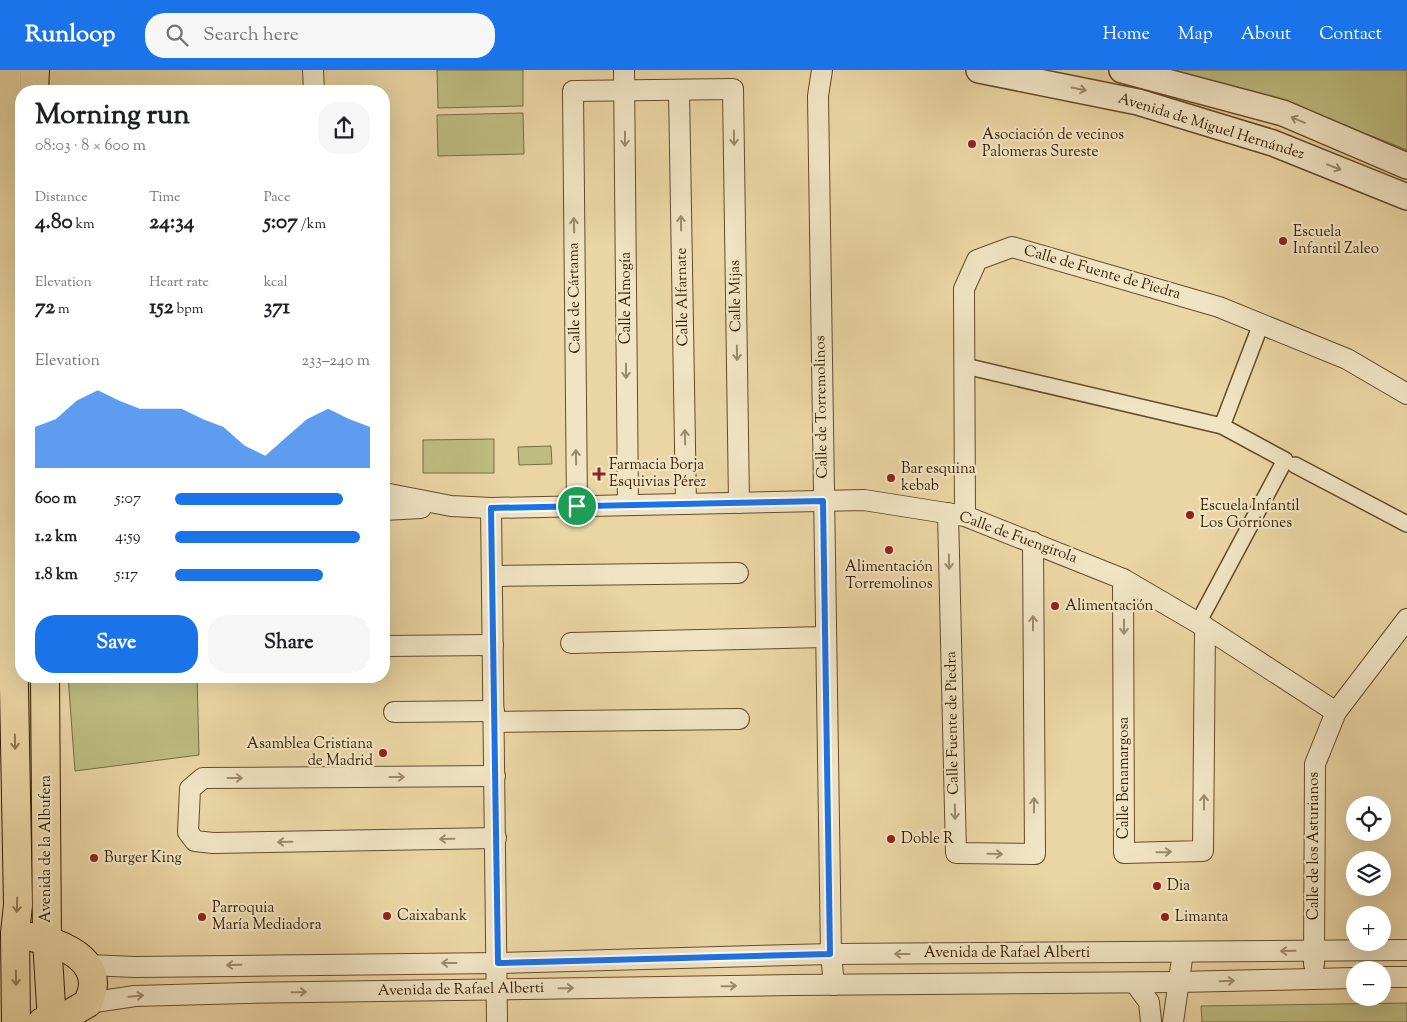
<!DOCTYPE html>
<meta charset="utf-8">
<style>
:root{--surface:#fff;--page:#f6f6f6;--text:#202124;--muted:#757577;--accent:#1a73e8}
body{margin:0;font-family:"Sorts Mill Goudy",serif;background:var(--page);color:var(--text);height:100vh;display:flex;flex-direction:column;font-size:19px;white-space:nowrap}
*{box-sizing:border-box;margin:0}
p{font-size:16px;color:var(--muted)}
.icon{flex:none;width:28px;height:28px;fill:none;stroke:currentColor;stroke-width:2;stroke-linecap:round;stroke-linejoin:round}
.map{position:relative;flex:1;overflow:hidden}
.drawer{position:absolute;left:15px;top:15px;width:375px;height:598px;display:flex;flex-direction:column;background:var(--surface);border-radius:20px;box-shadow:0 5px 20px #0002}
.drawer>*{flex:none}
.fabs{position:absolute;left:1346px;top:726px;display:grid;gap:10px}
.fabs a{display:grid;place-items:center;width:45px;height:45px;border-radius:50%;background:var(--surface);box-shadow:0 5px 20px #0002;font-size:25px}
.pin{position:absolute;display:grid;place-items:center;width:42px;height:42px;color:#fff;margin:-21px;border:2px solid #fff;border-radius:50%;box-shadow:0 1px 5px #0007}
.round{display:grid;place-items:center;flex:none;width:52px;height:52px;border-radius:20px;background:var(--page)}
.summary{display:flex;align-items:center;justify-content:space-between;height:85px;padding:0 20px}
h1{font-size:28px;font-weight:700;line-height:38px}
.metrics{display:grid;grid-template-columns:repeat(3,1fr);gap:8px;height:85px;padding:5px 20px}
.metrics div{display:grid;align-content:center}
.metrics b{font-size:21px;font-weight:700}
.metrics small{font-size:14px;font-weight:400}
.metrics p{font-size:14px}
.chart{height:140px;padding:10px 20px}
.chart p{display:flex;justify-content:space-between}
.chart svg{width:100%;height:90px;margin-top:5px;fill:var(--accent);opacity:.7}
.action{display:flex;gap:10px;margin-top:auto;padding:10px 20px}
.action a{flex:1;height:58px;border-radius:20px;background:var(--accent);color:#fff;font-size:20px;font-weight:700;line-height:58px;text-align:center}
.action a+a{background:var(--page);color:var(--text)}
ul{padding:0 20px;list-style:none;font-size:16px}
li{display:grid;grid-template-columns:80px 60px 1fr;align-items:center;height:38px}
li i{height:12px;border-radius:6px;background:var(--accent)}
header{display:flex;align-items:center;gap:30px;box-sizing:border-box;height:70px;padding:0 25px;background:var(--accent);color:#fff}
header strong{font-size:24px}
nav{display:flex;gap:28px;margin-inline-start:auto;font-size:18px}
.search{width:350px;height:45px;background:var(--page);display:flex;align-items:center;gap:12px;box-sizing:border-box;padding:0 18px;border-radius:20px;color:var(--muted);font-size:19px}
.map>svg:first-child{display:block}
</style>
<header>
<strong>Runloop</strong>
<div class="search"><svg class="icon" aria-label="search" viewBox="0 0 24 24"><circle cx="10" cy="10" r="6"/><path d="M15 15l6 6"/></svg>Search here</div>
<nav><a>Home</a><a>Map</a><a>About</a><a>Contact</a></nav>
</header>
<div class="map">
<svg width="1407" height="952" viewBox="0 0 1407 952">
<rect width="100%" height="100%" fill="#ead6a4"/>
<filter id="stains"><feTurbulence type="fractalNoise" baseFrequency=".004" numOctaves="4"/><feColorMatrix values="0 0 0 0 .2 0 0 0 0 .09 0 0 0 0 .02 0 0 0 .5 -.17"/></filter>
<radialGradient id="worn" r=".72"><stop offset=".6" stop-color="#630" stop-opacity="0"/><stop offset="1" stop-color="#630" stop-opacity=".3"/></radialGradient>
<g fill="#bebc81" stroke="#7a6c42">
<path d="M 437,0 L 523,0 L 523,36 L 438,38 Z"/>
<path d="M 1169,0 L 1407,0 L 1407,80 C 1329,49 1252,19 1169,0 Z"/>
<path d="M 523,43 L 524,84 L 438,86 L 437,45 Z"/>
<path d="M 494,369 L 494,403 L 423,403 L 423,370 Z"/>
<path d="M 551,376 L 552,394 L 519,395 L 518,377 Z"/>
<path d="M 26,606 L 36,606 L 40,827 L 29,827 Z"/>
<path d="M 68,606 L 197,606 L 199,685 L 75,701 Z"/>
<path d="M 1407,933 L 1407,952 L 1202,952 L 1201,936 Z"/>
</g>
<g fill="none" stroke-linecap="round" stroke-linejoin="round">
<g stroke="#644b2b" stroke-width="18">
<g id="pedestrian">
<path d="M 965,296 L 1222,356"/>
<path d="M 1295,395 L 1407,454"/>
<path d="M 1198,553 L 1285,390 L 1222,356 L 1261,254"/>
</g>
</g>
<g stroke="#644b2b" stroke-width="22">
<g id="minor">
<path d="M 313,0 L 314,21"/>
<path d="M 624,0 L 628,435"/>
<path d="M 822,0 L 818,26 L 831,884 L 834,915"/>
<path d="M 679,20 L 686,434"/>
<path d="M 384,423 L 451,436 L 491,438 L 864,430 L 965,446 L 1123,509 L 1205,557 L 1336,642"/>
<path d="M 577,436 L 573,21 L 733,19 L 739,433"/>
<path d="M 491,438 L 497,952"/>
<path d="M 384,440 L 421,438"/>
<path d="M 948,443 L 956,783 L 1035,784 L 1033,472"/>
<path d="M 965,446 L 964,219 L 977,190 L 1012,177 L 1219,237 L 1347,289 L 1407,324"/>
<path d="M 492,506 L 738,503"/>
<path d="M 1123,509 L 1124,783 L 1203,781 L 1205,557"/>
<path d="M 571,573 L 825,567"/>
<path d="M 384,576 L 493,575"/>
<path d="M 394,642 L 494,641"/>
<path d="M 494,652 L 739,649"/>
<path d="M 495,706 L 203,708 L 190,719 L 188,762 L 195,771 L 213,773 L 496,768"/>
<path d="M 1314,894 L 1315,694 L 1336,642 L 1407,549"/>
<path d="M 89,895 L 135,897 L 498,893 L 831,884 L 1407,880"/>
<path d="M 1382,907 L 1407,907"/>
<path d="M 1135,913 L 1149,932 L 1151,952"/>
<path d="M 88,933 L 135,926 L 245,923 L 793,915 L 1178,912 L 1355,908"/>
<path d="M 1173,952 L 1183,882"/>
</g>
</g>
<g stroke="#644b2b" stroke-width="28">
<g id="tertiary">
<path d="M 979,0 L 1138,32 L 1273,73 L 1407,127"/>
<path d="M 1122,0 L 1283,43 L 1407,96"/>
</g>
</g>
<g stroke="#371d03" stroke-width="30">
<g id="primary">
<path d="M 7,0 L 5,132 L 18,835 L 15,863 L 16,952"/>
<path d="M 34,21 L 35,0"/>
<path d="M 45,606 L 47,870 L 52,952"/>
<path d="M 32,867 C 55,872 93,884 93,914 C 93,920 90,927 88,933 L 71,943 L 42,952"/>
</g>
</g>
<use href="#pedestrian" stroke="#f1e4c4" stroke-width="15"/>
<use href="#minor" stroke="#f1e4c4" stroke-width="20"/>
<use href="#tertiary" stroke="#f1e4c4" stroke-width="25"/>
<use href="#primary" stroke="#ead6a4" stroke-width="28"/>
</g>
<defs><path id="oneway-shaft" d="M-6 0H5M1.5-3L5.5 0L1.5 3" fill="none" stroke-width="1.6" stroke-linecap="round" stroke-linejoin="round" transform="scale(1.25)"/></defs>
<g stroke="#9d8a6d">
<use href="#oneway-shaft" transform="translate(1079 19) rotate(12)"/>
<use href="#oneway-shaft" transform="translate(1298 50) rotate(-157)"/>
<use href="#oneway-shaft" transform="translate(734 68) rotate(89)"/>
<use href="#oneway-shaft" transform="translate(625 69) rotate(90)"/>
<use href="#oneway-shaft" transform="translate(1334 97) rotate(21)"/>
<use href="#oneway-shaft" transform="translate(681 153) rotate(-91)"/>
<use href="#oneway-shaft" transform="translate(574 155) rotate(-91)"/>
<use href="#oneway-shaft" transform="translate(737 283) rotate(89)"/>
<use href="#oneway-shaft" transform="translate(626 301) rotate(90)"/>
<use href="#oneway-shaft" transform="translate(685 367) rotate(-91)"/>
<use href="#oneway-shaft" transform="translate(576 387) rotate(-91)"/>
<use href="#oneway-shaft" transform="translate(949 492) rotate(89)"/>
<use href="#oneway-shaft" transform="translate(1033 553) rotate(-90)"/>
<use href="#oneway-shaft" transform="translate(1124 557) rotate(90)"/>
<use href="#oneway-shaft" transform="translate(397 707)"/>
<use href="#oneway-shaft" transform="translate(235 708)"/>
<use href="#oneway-shaft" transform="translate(1204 732) rotate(-90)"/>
<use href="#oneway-shaft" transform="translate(1034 735) rotate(-90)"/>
<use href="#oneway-shaft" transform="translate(955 742) rotate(89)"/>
<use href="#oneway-shaft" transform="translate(447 769) rotate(179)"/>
<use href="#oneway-shaft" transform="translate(285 772) rotate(179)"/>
<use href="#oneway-shaft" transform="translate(1164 782) rotate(-1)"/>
<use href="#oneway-shaft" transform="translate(995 784) rotate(1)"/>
<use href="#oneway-shaft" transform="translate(1288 881) rotate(179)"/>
<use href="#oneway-shaft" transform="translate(902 884) rotate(180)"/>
<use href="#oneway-shaft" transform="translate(449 893) rotate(180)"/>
<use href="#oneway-shaft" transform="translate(234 895) rotate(179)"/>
<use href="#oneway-shaft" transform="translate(1227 911) rotate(-2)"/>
<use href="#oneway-shaft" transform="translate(729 916) rotate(-1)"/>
<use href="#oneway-shaft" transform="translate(566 918) rotate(-1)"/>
<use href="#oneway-shaft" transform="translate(299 922) rotate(-1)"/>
<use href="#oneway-shaft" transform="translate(136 926) rotate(-5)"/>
</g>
<g stroke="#907a54">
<use href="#oneway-shaft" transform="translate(15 672) rotate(89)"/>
<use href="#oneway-shaft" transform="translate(17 835) rotate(92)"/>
<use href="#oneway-shaft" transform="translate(16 908) rotate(89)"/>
</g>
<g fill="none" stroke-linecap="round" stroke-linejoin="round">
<g stroke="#fff" stroke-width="10">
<path id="route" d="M 823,431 L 830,884 L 498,893 L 491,438 Z"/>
</g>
<use href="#route" stroke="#1a73e8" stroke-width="6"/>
</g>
<g fill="#8f2418" stroke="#f1e4c4" stroke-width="2">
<circle cx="972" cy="74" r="5"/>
<circle cx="1283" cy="171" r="5"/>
<path d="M596.5 396.5h5v5h5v5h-5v5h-5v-5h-5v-5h5z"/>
<circle cx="891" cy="408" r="5"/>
<circle cx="1190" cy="445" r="5"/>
<circle cx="889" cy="480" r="5"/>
<circle cx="1055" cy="536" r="5"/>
<circle cx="383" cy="683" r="5"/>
<circle cx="891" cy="769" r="5"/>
<circle cx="94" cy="788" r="5"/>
<circle cx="1157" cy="816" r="5"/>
<circle cx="387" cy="846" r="5"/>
<circle cx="202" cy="847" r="5"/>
<circle cx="1165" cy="847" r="5"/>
</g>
<g text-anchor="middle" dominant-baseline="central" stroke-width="4.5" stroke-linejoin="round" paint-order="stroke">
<g font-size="15" fill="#371d03" stroke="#f1e4c4">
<text transform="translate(1211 57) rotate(17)">Avenida de Miguel Hernández</text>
<text transform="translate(1102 203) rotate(16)">Calle de Fuente de Piedra</text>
<text transform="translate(736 226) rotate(-91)">Calle Mijas</text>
<text transform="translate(683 227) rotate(-91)">Calle Alfarnate</text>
<text transform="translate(575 228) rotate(-91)">Calle de Cártama</text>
<text transform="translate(626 228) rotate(-90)">Calle Almogía</text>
<text transform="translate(822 337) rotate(-91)">Calle de Torremolinos</text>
<text transform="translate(1018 468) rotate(20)">Calle de Fuengirola</text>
<text transform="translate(953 653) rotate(-91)">Calle Fuente de Piedra</text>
<text transform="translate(1124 708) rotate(-90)">Calle Benamargosa</text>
<text transform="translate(1314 776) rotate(-90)">Calle de los Asturianos</text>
<text transform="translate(46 779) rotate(-90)">Avenida de la Albufera</text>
<text x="1007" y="883">Avenida de Rafael Alberti</text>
<text transform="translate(461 920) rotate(-1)">Avenida de Rafael Alberti</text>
</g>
<g font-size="15" fill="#371d03" stroke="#f1e4c4" text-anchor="start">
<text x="982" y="65">Asociación de vecinos<tspan x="982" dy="17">Palomeras Sureste</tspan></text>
<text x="1293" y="162">Escuela<tspan x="1293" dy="17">Infantil Zaleo</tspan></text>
<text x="609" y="395">Farmacia Borja<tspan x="609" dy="17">Esquivias Pérez</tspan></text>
<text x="901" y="399">Bar esquina<tspan x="901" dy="17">kebab</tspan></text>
<text x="1200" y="436">Escuela Infantil<tspan x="1200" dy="17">Los Gorriones</tspan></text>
<text x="889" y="497" text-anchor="middle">Alimentación<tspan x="889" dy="17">Torremolinos</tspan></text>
<text x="1065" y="536">Alimentación</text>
<text x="373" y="674" text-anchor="end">Asamblea Cristiana<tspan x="373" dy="17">de Madrid</tspan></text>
<text x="901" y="769">Doble R</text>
<text x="104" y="788">Burger King</text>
<text x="1167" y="816">Dia</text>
<text x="212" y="838">Parroquia<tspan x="212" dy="17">María Mediadora</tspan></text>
<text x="397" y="846">Caixabank</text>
<text x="1175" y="847">Limanta</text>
</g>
</g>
<rect width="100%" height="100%" filter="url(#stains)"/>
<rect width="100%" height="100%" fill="url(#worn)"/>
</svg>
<div class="fabs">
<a><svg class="icon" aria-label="locate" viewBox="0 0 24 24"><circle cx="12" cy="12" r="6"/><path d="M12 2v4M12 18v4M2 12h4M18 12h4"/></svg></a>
<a><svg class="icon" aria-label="layers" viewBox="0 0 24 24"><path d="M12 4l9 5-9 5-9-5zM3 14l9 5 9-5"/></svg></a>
<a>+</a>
<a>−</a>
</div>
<div class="pin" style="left:577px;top:436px;background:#1e9e55"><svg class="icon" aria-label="arrive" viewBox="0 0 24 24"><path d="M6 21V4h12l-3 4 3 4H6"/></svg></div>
<section class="drawer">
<div class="summary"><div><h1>Morning run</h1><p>08:03 · 8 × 600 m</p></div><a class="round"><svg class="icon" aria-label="share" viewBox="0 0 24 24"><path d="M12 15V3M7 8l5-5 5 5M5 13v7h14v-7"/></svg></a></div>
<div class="metrics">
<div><p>Distance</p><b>4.80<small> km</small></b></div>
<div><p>Time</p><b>24:34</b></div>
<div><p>Pace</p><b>5:07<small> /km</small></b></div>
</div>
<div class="metrics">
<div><p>Elevation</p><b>72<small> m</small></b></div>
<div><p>Heart rate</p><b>152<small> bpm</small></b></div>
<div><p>kcal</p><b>371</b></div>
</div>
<div class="chart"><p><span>Elevation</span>233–240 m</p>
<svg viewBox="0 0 160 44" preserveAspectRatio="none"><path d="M0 44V24L10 20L20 11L30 6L40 11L50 15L60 15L70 15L80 20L90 24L100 33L110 38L120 29L130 20L140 15L150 20L160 24V44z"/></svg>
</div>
<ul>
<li><b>600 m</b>5:07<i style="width:86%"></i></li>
<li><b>1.2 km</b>4:59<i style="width:95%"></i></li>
<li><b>1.8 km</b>5:17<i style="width:76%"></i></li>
</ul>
<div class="action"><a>Save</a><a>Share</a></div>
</section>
</div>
